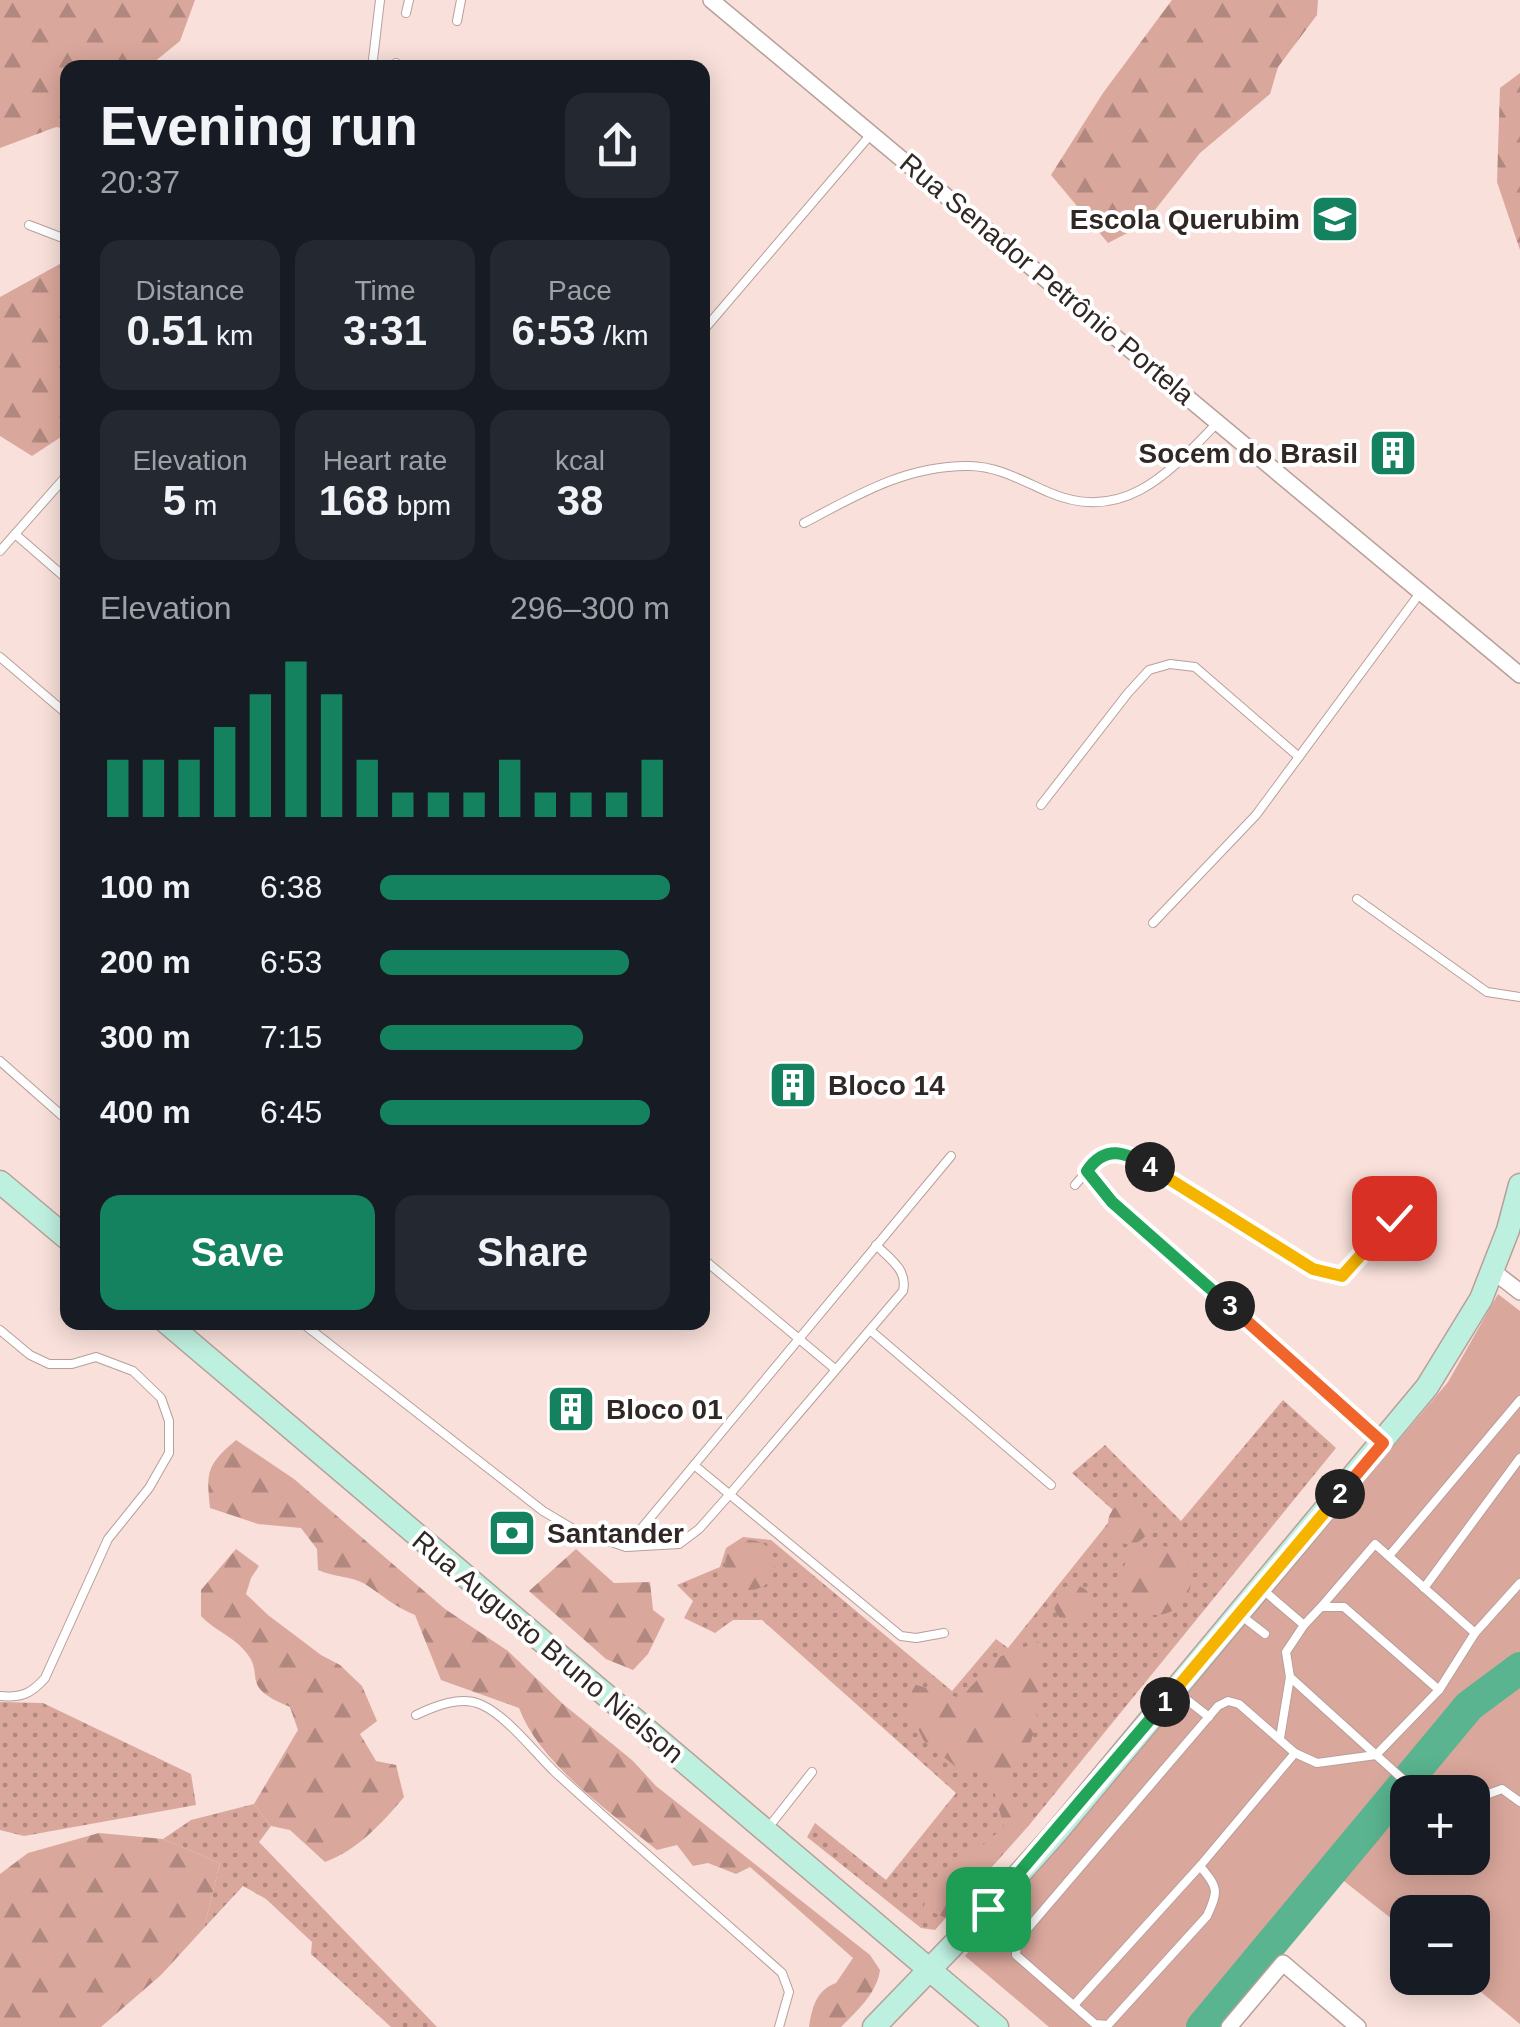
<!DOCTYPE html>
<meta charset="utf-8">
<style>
:root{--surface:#171b24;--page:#242831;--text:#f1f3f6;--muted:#9ea1a6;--accent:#15825f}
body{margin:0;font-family:Arial,sans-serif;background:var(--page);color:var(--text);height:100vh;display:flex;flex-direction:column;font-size:38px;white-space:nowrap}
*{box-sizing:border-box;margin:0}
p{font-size:32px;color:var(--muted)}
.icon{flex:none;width:55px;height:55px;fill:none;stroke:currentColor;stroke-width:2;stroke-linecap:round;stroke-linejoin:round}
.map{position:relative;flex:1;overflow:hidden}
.drawer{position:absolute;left:60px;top:60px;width:650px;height:1270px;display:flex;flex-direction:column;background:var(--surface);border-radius:20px;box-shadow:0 5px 25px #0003}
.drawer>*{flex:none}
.fabs{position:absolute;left:1390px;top:1775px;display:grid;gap:20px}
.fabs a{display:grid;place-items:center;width:100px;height:100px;border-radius:20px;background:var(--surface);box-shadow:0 5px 25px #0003;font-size:50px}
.pin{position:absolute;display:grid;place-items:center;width:85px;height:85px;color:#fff;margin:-42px;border-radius:20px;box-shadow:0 5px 15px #0006}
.km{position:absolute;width:50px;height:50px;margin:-25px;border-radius:50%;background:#222;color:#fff;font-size:28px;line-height:50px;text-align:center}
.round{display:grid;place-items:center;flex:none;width:105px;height:105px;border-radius:20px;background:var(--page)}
.head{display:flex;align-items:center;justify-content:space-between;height:170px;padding:0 40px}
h1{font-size:55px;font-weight:600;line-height:75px}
.metrics{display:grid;grid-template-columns:repeat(3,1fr);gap:15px;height:170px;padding:10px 40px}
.metrics div{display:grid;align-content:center;border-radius:20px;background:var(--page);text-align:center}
.metrics b{font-size:42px;font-weight:600}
.metrics small{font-size:28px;font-weight:400}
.metrics p{font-size:28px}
.chart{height:280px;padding:20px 40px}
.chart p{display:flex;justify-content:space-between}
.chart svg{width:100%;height:180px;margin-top:10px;stroke:var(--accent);stroke-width:6}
.button{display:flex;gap:20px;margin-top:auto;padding:20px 40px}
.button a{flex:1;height:115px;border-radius:20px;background:var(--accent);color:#fff;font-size:40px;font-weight:600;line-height:115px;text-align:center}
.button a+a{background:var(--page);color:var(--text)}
ul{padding:0 40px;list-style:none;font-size:32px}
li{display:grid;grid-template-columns:160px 120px 1fr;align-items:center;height:75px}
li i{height:25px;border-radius:12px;background:var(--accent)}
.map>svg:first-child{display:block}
</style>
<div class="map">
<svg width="1520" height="2027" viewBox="0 0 1520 2027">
<defs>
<pattern id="grass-dots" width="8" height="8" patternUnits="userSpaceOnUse" patternTransform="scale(2.5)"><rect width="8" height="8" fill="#daa79c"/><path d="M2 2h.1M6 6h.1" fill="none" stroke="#b1887f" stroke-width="1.8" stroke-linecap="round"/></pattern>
<pattern id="forest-firs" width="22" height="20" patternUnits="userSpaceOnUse" patternTransform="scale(2.5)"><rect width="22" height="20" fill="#daa79c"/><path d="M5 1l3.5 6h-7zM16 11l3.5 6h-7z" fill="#b1887f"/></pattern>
</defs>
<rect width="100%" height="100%" fill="#f9e0da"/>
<g fill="url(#grass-dots)">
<path d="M 1283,1400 L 1336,1448 L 1030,1824 L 935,1930 L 921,1928 L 807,1837 L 815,1823 L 886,1880 L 956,1793 L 762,1620 L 733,1620 L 715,1633 L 684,1618 L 693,1601 L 677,1585 L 720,1567 L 726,1548 L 743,1537 L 771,1540 L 952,1691 L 996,1639 L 1008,1648 L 1116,1513 L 1072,1473 L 1105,1445 L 1181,1521 Z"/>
<path d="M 0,1702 L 43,1703 L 191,1774 L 196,1805 L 24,1836 L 0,1830 Z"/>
<path d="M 254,1804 L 271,1826 L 259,1842 L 437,2027 L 391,2027 L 311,1954 L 312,1942 L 266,1899 L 243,1886 L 204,1928 L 220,1863 L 163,1839 L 191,1820 Z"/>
</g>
<g fill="url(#forest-firs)">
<path d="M 0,0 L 195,0 L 180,41 L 148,67 L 68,68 L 67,129 L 56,127 L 0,148 Z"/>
<path d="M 1172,0 L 1318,0 L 1317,15 L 1278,67 L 1270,94 L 1200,153 L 1143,225 L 1108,243 L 1051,175 L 1103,93 Z"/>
<path d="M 1520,73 L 1520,250 L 1497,182 L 1500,88 Z"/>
<path d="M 67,260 L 67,433 L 32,456 L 0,436 L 0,297 Z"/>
<path d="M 236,1440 L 294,1479 L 445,1609 L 508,1651 L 563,1704 L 632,1760 L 656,1786 L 870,1955 L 880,1970 C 877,1993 857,2011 841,2027 L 809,2027 C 812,2008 816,1990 836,1983 L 853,1958 L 750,1867 L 736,1874 L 708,1863 L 693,1866 L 677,1845 L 657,1850 C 610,1812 540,1764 519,1708 L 441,1680 L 415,1615 C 393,1606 384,1596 365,1584 C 352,1576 333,1577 318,1570 L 317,1549 L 301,1528 L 258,1524 L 210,1508 C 206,1471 207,1465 236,1440 Z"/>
<circle cx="1129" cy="1523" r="21"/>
<circle cx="750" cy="1565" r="25"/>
<circle cx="1156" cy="1580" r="35"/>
<path d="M 236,1549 L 259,1566 L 251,1578 L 246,1594 L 268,1615 L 321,1655 L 340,1665 L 362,1686 L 377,1721 L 360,1734 L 376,1761 L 396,1765 L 404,1797 C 382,1823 358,1850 325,1862 L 290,1830 L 271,1826 L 254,1804 L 298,1730 L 290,1707 C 236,1685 268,1676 244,1650 C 232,1636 214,1630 201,1616 L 201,1590 Z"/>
<path d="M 576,1549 L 614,1583 L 650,1582 L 653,1610 L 665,1619 L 648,1654 L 633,1670 L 606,1659 L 529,1591 Z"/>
<circle cx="1073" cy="1604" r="19"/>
<path d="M 1040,1641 C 1037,1681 1045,1746 1010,1773 L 1012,1799 L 1030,1824 L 946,1918 L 923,1908 L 931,1889 L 1004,1827 L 989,1773 L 961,1771 L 924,1741 L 909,1710 L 913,1684 L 960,1698 L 999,1657 Z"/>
<path d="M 99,1833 L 163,1839 L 220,1863 L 204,1928 L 161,1975 L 101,2027 L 0,2027 L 0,1874 L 28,1853 Z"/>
</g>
<path fill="#daa79c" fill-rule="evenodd" d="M 1498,1294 L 1520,1311 L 1520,2024 L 1464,1978 L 1472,1978 L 1472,1912 L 1408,1912 L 1407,1931 L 1325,1866 L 1186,2027 L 1049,2027 L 965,1956 L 1448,1382 ZM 1408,1792 L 1472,1792 L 1472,1858 L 1408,1858 Z"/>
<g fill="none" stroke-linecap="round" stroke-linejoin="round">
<path stroke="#59b48f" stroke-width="32" d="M 1202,2027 L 1469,1706 L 1520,1668"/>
<g stroke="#b79f9a" stroke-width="10">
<g id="service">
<path d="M 406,13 L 409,0"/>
<path d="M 457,21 L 461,0"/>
<path d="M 372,68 L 380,0"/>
<path d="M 395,68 L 396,63"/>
<path d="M 29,225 L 68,240"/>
<path d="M 702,332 L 872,133"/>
<path d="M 804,523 C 857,495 907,465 969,466 C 997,466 1023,481 1048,492 C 1123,525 1169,473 1217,423"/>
<path d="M 15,534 L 68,580"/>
<path d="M 0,551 L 68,474"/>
<path d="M 0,657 L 68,715"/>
<path d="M 1041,805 L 1128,693 L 1149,670 L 1170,664 L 1195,667 L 1299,757"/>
<path d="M 1357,899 L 1487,992 L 1520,997"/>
<path d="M 1153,923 L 1256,815 L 1420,593"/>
<path d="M 0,1061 L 68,1121"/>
<path d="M 1075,1185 L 1087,1171"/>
<path d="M 702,1258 L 835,1369"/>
<path d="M 301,1322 L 543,1511 L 575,1530 L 626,1547 L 679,1544 L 699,1529 L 730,1494 L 903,1291 C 908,1270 890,1259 876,1245"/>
<path d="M 0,1330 L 30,1355 L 49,1364 L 72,1364 L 96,1357 L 133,1371 L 161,1398 L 169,1421 L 169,1453 L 149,1488 L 108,1539 L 45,1678 C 31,1694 21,1698 0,1696"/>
<path d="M 870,1330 L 1051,1485"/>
<path d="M 1379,1440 L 1112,1202 L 1087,1171 C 1100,1151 1113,1150 1135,1158 L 1313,1269 L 1342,1277 L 1394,1217"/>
<path d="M 694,1465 L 901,1636 L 916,1638 L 944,1633"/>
<path d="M 626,1547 L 951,1156"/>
<path d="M 1389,1556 L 1520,1400"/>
<path d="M 1424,1588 L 1520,1458"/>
<path d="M 1262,1589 L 1304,1625"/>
<path d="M 1321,1607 L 1375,1544 L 1475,1633 L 1520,1583"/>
<path d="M 1243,1617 L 1265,1634"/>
<path d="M 1290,1677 L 1417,1792"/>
<path d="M 1177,1692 L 1209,1717"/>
<path d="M 416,1715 C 435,1706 461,1695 482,1705 C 508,1717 535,1753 556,1773 C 630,1841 707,1906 782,1973 L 789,1992 L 779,2027"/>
<path d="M 1280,1738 L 1290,1677 L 1286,1652 L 1304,1625 L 1321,1607 L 1344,1607 L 1439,1690"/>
<path d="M 1472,1800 L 1502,1789 L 1520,1802"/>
<path d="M 768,1828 L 812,1772"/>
<path d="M 1200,1866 C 1218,1888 1219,1890 1207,1916 L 1108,2025 L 1095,2024 L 1016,1955 L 1017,1941 L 1218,1706 L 1228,1701 L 1239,1704 L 1295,1753 L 1317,1763 L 1376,1755 L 1439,1690 L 1475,1633"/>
<path d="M 1074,2005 L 1200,1866 L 1295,1753"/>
</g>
</g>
<g stroke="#b79f9a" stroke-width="18">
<g id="minor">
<path d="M 711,0 L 1520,675"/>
<path d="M 1493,1271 L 1520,1292"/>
<path d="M 1229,2027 L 1283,1963 L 1358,2027"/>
</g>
</g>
<g stroke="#b79f9a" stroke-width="25">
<g id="secondary">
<path d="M 0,1182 L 68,1239"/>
<path d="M 166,1322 L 997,2027"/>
<path d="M 874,2027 L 988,1909 L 1055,1834 L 1427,1387 L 1481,1299 L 1508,1230 L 1520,1185"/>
</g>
</g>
<use href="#service" stroke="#fff" stroke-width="8"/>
<use href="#minor" stroke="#fff" stroke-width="15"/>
<use href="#secondary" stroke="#bef0e0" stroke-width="22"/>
</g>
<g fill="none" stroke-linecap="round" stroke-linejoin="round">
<g stroke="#fff" stroke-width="20">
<path id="split-1" d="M 988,1909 L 1165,1702"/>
</g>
<g stroke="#fff" stroke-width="20">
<path id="split-2" d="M 1165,1702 L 1340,1494"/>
</g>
<g stroke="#fff" stroke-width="20">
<path id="split-3" d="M 1230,1306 L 1383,1443 L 1340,1494"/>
</g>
<g stroke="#fff" stroke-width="20">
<path id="split-4" d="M 1150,1167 C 1126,1152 1105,1144 1087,1171 L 1112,1202 L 1230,1306"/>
</g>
<g stroke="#fff" stroke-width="20">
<path id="split-5" d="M 1150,1167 L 1313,1269 L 1342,1276 L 1394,1218"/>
</g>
<use href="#split-1" stroke="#22a559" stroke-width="12"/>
<use href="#split-2" stroke="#f5b400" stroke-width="12"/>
<use href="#split-3" stroke="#f0652b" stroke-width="12"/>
<use href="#split-4" stroke="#22a559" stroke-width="12"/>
<use href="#split-5" stroke="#f5b400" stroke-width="12"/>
</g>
<defs>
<g id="school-square" transform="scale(2.5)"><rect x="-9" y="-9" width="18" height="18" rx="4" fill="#15825f" stroke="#fff"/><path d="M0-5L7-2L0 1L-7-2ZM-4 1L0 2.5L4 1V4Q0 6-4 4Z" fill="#fff"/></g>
<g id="building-square" transform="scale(2.5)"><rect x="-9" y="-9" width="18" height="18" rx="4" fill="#15825f" stroke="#fff"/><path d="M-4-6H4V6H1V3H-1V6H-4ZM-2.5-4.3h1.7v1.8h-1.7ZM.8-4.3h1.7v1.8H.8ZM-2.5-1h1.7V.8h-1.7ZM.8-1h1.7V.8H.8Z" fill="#fff"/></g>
<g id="bank-square" transform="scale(2.5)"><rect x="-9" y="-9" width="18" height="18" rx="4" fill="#15825f" stroke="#fff"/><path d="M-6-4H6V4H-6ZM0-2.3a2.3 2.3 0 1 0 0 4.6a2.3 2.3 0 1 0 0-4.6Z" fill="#fff"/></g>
</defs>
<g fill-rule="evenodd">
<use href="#school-square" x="1335" y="219"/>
<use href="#building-square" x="1393" y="453"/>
<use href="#building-square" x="793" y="1085"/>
<use href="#building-square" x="571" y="1409"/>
<use href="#bank-square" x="512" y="1533"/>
</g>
<g text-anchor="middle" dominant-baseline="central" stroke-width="8" stroke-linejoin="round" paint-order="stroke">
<g font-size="28" font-weight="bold" fill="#312825" stroke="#fff" text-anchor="start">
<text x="1300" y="219" text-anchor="end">Escola Querubim</text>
<text x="1358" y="453" text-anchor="end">Socem do Brasil</text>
<text x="828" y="1085">Bloco 14</text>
<text x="606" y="1409">Bloco 01</text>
<text x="547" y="1533">Santander</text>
</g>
<g font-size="28" fill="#312825" stroke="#fff">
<text transform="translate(1047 279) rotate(40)">Rua Senador Petrônio Portela</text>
<text transform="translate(548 1647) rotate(40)">Rua Augusto Bruno Nielson</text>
</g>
</g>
</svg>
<div class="fabs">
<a>+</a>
<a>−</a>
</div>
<div class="pin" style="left:988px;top:1909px;background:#1e9e55"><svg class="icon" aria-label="arrive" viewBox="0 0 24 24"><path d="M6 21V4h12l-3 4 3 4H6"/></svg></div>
<div class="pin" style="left:1394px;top:1218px;background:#d93025"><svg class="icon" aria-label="check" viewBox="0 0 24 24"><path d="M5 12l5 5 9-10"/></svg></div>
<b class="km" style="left:1165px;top:1702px">1</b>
<b class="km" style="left:1340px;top:1494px">2</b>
<b class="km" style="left:1230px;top:1306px">3</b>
<b class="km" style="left:1150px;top:1167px">4</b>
<section class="drawer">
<div class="head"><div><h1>Evening run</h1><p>20:37</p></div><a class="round"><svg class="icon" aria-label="share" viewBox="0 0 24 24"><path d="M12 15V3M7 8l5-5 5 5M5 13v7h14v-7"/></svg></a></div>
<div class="metrics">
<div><p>Distance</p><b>0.51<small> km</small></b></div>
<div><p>Time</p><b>3:31</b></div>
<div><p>Pace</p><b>6:53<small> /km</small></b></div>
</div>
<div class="metrics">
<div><p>Elevation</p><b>5<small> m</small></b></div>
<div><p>Heart rate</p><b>168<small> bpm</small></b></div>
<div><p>kcal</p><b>38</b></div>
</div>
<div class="chart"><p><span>Elevation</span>296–300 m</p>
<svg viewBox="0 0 160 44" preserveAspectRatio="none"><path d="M5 44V30M15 44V30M25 44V30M35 44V22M45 44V14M55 44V6M65 44V14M75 44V30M85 44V38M95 44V38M105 44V38M115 44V30M125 44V38M135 44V38M145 44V38M155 44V30"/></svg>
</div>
<ul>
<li><b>100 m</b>6:38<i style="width:100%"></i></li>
<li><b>200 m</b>6:53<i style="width:86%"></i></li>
<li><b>300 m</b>7:15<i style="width:70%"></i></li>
<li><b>400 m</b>6:45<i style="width:93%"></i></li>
</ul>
<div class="button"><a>Save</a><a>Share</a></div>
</section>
</div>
